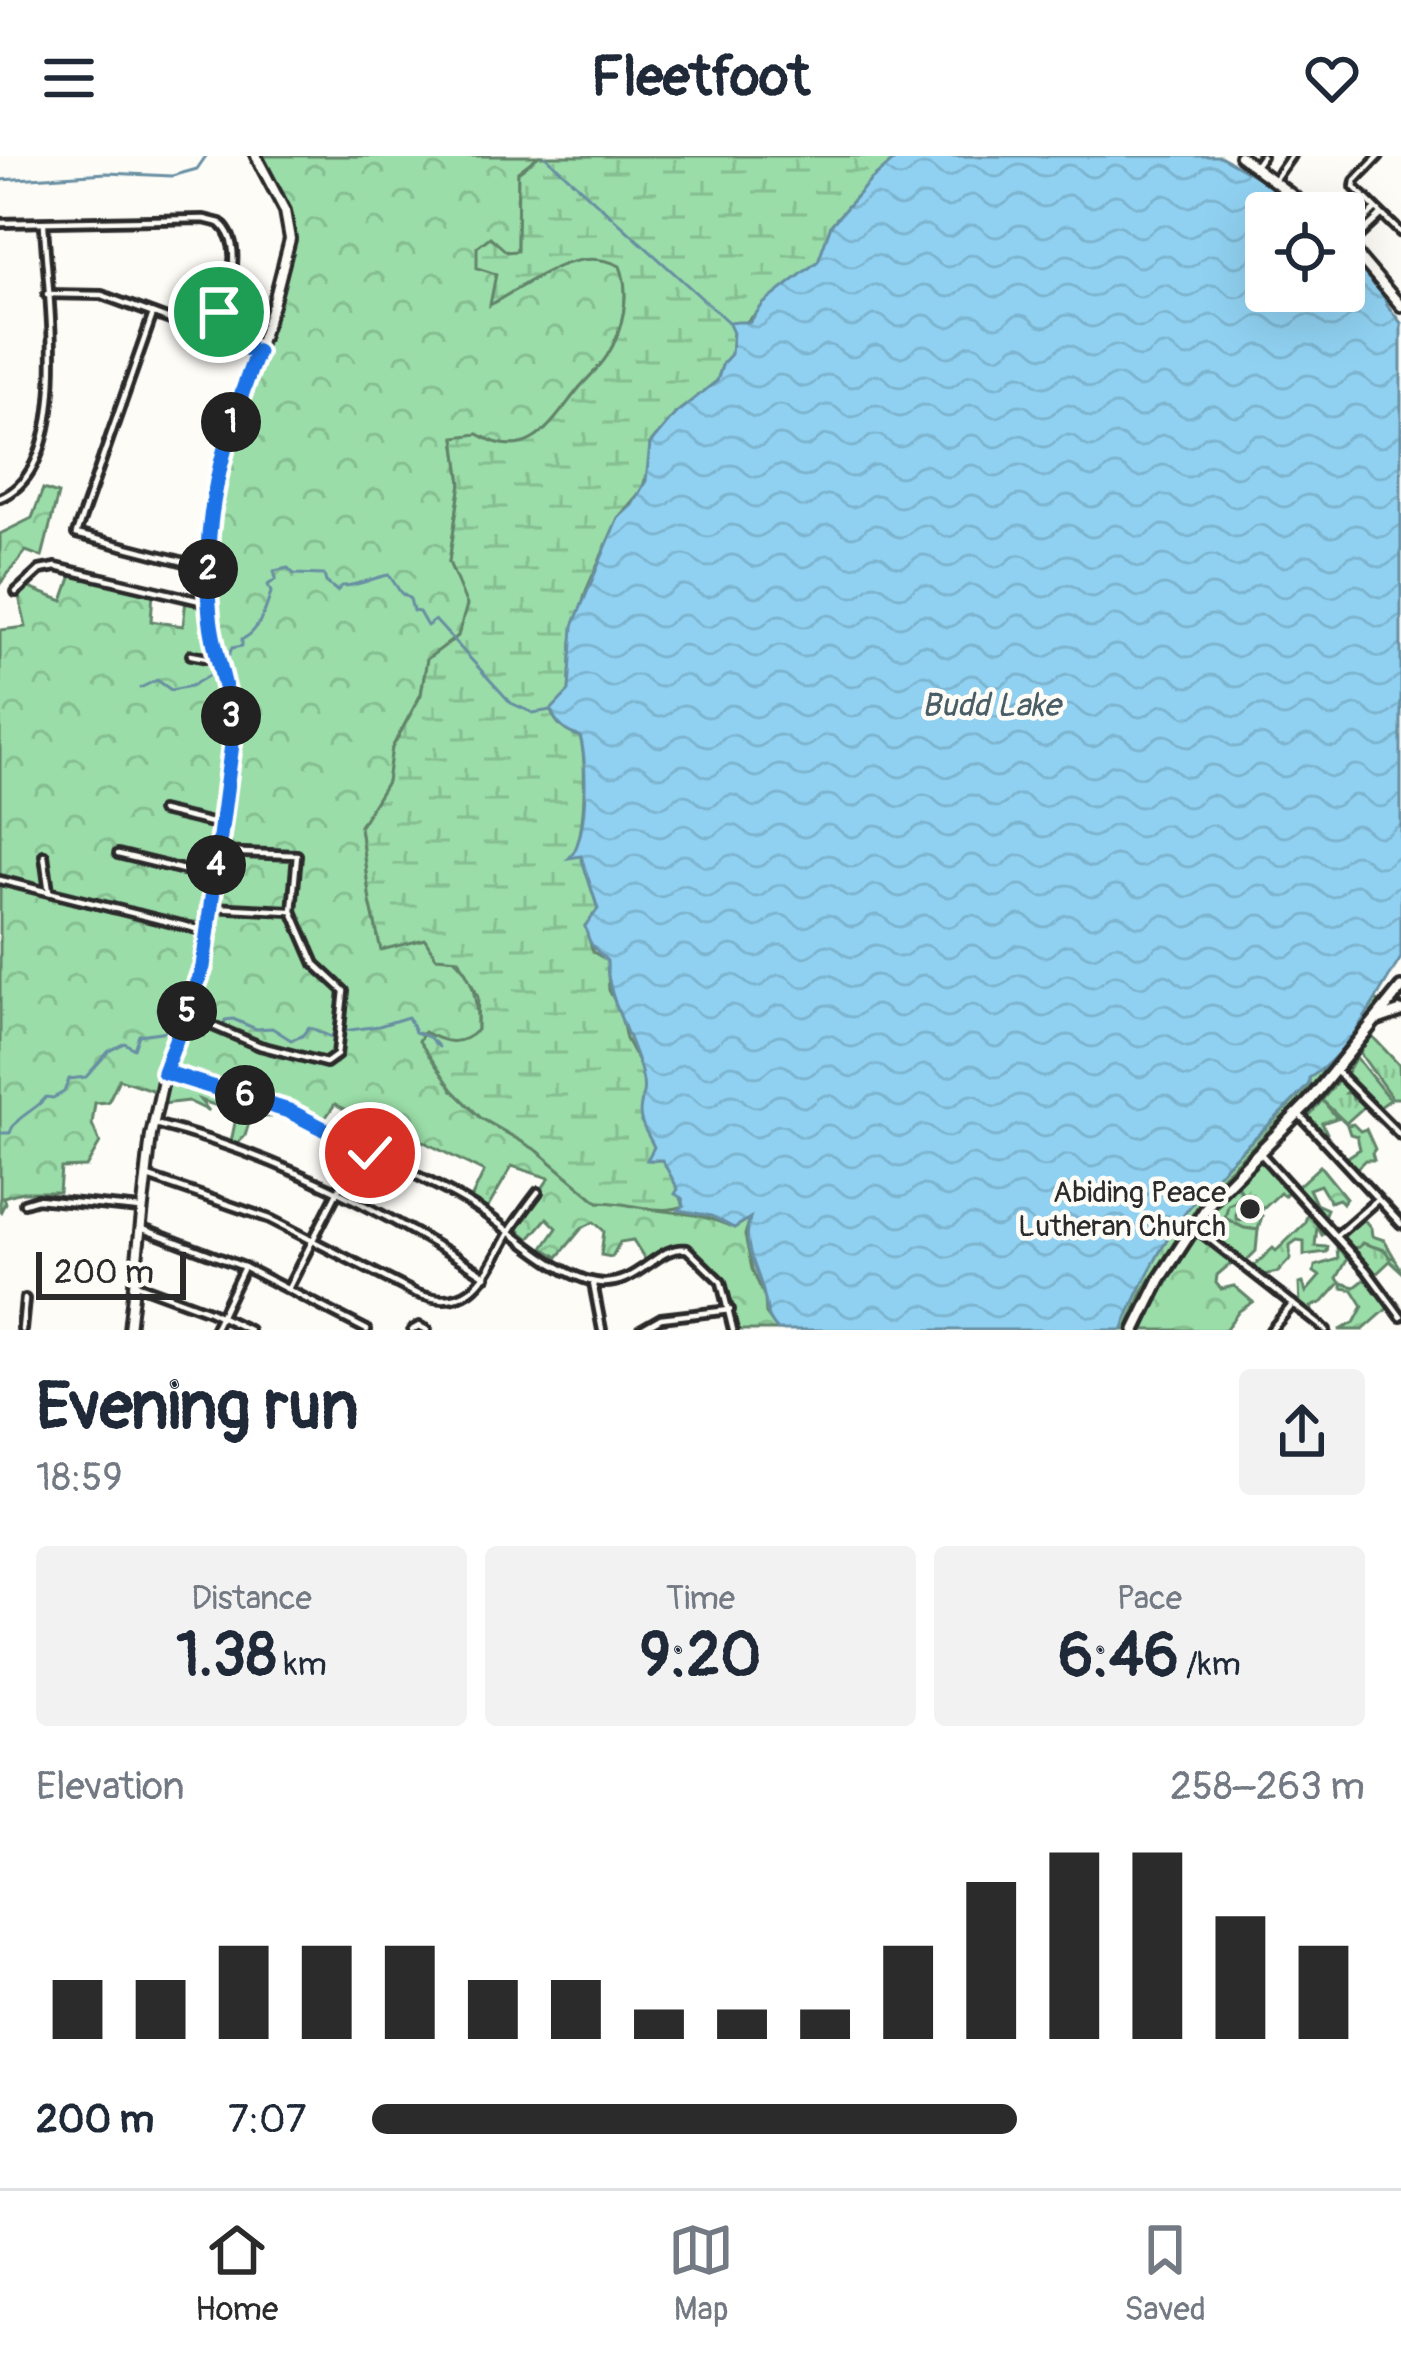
<!DOCTYPE html>
<meta charset="utf-8">
<style>
:root{--surface:#fff;--page:#f2f2f3;--text:#1f2937;--muted:#747a83;--line:#e0e1e3;--accent:#2b2b2b}
body{margin:0;font-family:Pangolin,sans-serif;background:var(--page);color:var(--text);height:100vh;display:flex;flex-direction:column;font-size:45px;white-space:nowrap}
*{box-sizing:border-box;margin:0}
p{font-size:39px;color:var(--muted)}
.icon{flex:none;width:66px;height:66px;fill:none;stroke:currentColor;stroke-width:2;stroke-linecap:round;stroke-linejoin:round}
.map{position:relative;height:1174px;overflow:hidden}
.drawer{display:flex;flex-direction:column;background:var(--surface);flex:1}
.drawer>*{flex:none}
.fabs{position:absolute;left:1245px;top:36px;display:grid;gap:24px}
.fabs a{display:grid;place-items:center;width:120px;height:120px;border-radius:12px;background:var(--surface);box-shadow:0 12px 48px #0002;font-size:60px}
.scale{position:absolute;left:36px;bottom:30px;width:150px;box-sizing:border-box;padding-left:12px;border:6px solid #2b2b2b;border-top:0;font-size:33px;line-height:42px;white-space:nowrap;color:#2b2b2b;-webkit-text-stroke:9px #fdfcf7;paint-order:stroke}
.pin{position:absolute;display:grid;place-items:center;width:102px;height:102px;color:#fff;margin:-51px;border:6px solid #fff;border-radius:50%;box-shadow:0 3px 12px #0007}
.km{position:absolute;width:60px;height:60px;margin:-30px;border-radius:50%;background:#222;color:#fff;font-size:33px;line-height:60px;text-align:center}
.round{display:grid;place-items:center;flex:none;width:126px;height:126px;border-radius:12px;background:var(--page)}
.headline{display:flex;align-items:center;justify-content:space-between;height:204px;padding:0 36px}
h1{font-size:66px;font-weight:700;line-height:90px}
.figures{display:grid;grid-template-columns:repeat(3,1fr);gap:18px;height:204px;padding:12px 36px}
.figures div{display:grid;align-content:center;border-radius:12px;background:var(--page);text-align:center}
.figures b{font-size:60px;font-weight:700}
.figures small{font-size:33px;font-weight:400}
.figures p{font-size:33px}
.chart{height:336px;padding:24px 36px}
.chart p{display:flex;justify-content:space-between}
.chart svg{width:100%;height:216px;margin-top:12px;stroke:var(--accent);stroke-width:6}
ul{padding:0 36px;list-style:none;font-size:39px}
li{display:grid;grid-template-columns:192px 144px 1fr;align-items:center;height:90px}
li i{height:30px;border-radius:15px;background:var(--accent)}
header{display:flex;justify-content:space-between;align-items:center;height:156px;padding:0 36px;background:var(--surface);font-size:54px;font-weight:700}
.tabs{display:flex;justify-content:space-around;align-items:center;height:168px;border-top:3px solid var(--line);background:var(--surface);font-size:33px;color:var(--muted)}
.tabs a{display:grid;justify-items:center;gap:6px}
.tabs .current{color:var(--accent)}
.map>svg:first-child{display:block}
</style>
<header><svg class="icon" aria-label="menu" viewBox="0 0 24 24"><path d="M4 6h16M4 12h16M4 18h16"/></svg>Fleetfoot<svg class="icon" aria-label="heart" viewBox="0 0 24 24"><path d="M12 20l-8-8c-3-5 5-10 8-4 3-6 11-1 8 4z"/></svg></header>
<div class="map">
<svg width="1401" height="1174" viewBox="0 0 1401 1174">
<defs>
<pattern id="grass-tufts" width="24" height="20" patternUnits="userSpaceOnUse" patternTransform="scale(3)"><rect width="24" height="20" fill="#9adda8"/><path d="M3 7l-1-3M5 7V3M7 7l1-3M15 17l-1-3M17 17v-4M19 17l1-3" fill="none" stroke="#85be91"/></pattern>
<pattern id="forest-crowns" width="20" height="18" patternUnits="userSpaceOnUse" patternTransform="scale(3)"><rect width="20" height="18" fill="#9adda8"/><path d="M2 6a3 3 0 1 1 6 0M12 15a3 3 0 1 1 6 0" fill="none" stroke="#85be91"/></pattern>
<pattern id="wetland-marsh" width="20" height="14" patternUnits="userSpaceOnUse" patternTransform="scale(3)"><rect width="20" height="14" fill="#9adda8"/><path d="M1 5h8M5 5V1M11 12h8M15 12V8" fill="none" stroke="#85be91"/></pattern>
<pattern id="water-waves" width="16" height="10" patternUnits="userSpaceOnUse" patternTransform="scale(3)"><rect width="16" height="10" fill="#90d1f1"/><path d="M0 5q4-4 8 0t8 0" fill="none" stroke="#7cb4cf"/></pattern>
</defs>
<rect width="100%" height="100%" fill="#fdfcf7"/>
<filter id="ink" filterUnits="userSpaceOnUse"><feTurbulence type="fractalNoise" baseFrequency=".00833" numOctaves="2"/><feDisplacementMap in="SourceGraphic" scale="24" xChannelSelector="R" yChannelSelector="G"/><feConvolveMatrix kernelMatrix="1 2 1 2 8 2 1 2 1" color-interpolation-filters="sRGB"/></filter>
<g filter="url(#ink)">
<g fill="url(#grass-tufts)" stroke="#62846a" stroke-width="3">
<path d="M 1372,880 L 1399,909 L 1401,942 L 1392,942 L 1362,900 L 1360,895 Z"/>
<path d="M 1356,901 L 1390,944 L 1377,953 L 1346,918 Z"/>
<path d="M 1338,925 L 1351,931 L 1346,937 L 1351,937 L 1353,943 L 1360,941 L 1366,949 L 1346,967 L 1323,945 L 1337,962 L 1322,967 L 1327,977 L 1323,980 L 1308,961 Z"/>
<path d="M 1258,1006 L 1265,1008 L 1289,1035 L 1284,1040 L 1280,1037 L 1263,1053 L 1251,1038 L 1241,1047 L 1243,1056 L 1236,1056 L 1236,1063 L 1252,1066 L 1259,1058 L 1262,1060 L 1258,1074 L 1244,1072 L 1225,1062 L 1228,1049 L 1241,1035 L 1235,1028 Z"/>
<path d="M 1361,1086 C 1378,1091 1396,1096 1401,1115 L 1390,1105 L 1374,1120 L 1346,1087 L 1352,1092 L 1359,1091 Z"/>
</g>
<g fill="url(#forest-crowns)" stroke="#62846a" stroke-width="3">
<path d="M 257,0 L 539,0 L 518,16 L 517,95 L 507,96 L 497,118 L 491,147 C 531,129 575,86 620,109 C 631,137 623,174 607,200 C 599,213 585,224 576,236 C 548,272 527,308 478,278 L 455,282 L 461,327 L 449,406 L 468,448 L 458,480 L 427,504 L 421,538 L 392,592 L 387,626 L 360,670 L 370,745 L 381,794 L 425,782 C 467,807 478,824 477,874 L 467,884 L 446,887 L 436,905 L 453,934 L 481,962 L 538,995 L 598,1046 C 620,1045 636,1051 657,1054 C 689,1058 703,1058 734,1072 L 750,1062 L 745,1079 L 752,1113 L 765,1142 L 766,1158 L 778,1174 L 736,1174 L 724,1126 L 685,1089 L 675,1089 L 648,1108 L 633,1084 L 620,1086 L 612,1101 L 601,1099 L 604,1075 L 594,1066 L 582,1072 L 558,1101 L 543,1092 L 557,1072 L 547,1062 L 529,1083 L 516,1072 L 549,1022 L 512,1010 L 486,1055 L 470,1045 L 484,1016 L 392,970 L 375,996 L 359,987 L 364,964 L 335,948 L 322,967 L 278,948 L 161,910 L 155,935 L 119,923 L 108,946 L 95,947 L 92,968 L 100,987 L 86,1011 L 61,1012 L 59,1036 L 22,1036 L 3,1041 L 5,1047 L 0,1057 L 0,474 L 26,471 L 18,436 L 24,430 L 63,445 L 73,416 L 153,436 L 151,465 L 183,470 L 186,443 L 208,445 L 217,319 L 291,84 L 283,50 Z"/>
<path d="M 43,333 L 58,338 L 42,401 L 26,395 L 0,428 L 0,378 L 32,362 Z"/>
<path d="M 1376,844 L 1380,847 L 1298,946 L 1208,1034 L 1143,1135 L 1126,1174 L 1122,1174 C 1142,1120 1175,1063 1215,1021 C 1245,989 1280,962 1309,928 L 1309,922 Z"/>
<path d="M 177,920 L 273,952 L 271,961 L 251,960 L 245,980 L 237,988 L 231,986 L 237,957 L 200,944 L 209,955 L 188,945 L 162,948 L 167,923 Z"/>
<path d="M 1353,968 L 1360,975 L 1366,973 L 1375,993 L 1372,997 L 1374,1004 L 1365,1004 L 1355,1014 L 1347,1007 L 1348,1001 L 1360,993 L 1357,980 L 1350,978 L 1347,969 Z"/>
<path d="M 361,997 L 379,1003 L 356,1033 L 342,1037 Z"/>
<path d="M 1320,1010 L 1346,1042 L 1343,1047 L 1339,1043 L 1330,1046 L 1320,1029 L 1309,1033 L 1316,1048 L 1327,1053 L 1324,1060 L 1297,1031 Z"/>
<path d="M 1235,1028 L 1241,1035 L 1235,1046 L 1228,1049 L 1225,1062 L 1244,1072 L 1258,1074 L 1256,1095 L 1246,1105 L 1203,1070 Z"/>
<path d="M 1309,1055 L 1328,1075 L 1322,1079 L 1317,1070 L 1315,1090 L 1328,1091 L 1327,1096 L 1304,1099 L 1304,1085 L 1297,1084 L 1290,1089 L 1290,1103 L 1278,1116 L 1263,1119 L 1256,1113 L 1255,1109 L 1273,1092 L 1276,1095 L 1304,1068 Z"/>
<path d="M 1361,1060 L 1371,1072 L 1372,1080 L 1384,1084 L 1394,1101 L 1390,1102 L 1385,1094 L 1362,1087 L 1359,1091 L 1351,1092 L 1341,1080 Z"/>
<path d="M 1202,1081 L 1242,1109 L 1230,1108 L 1217,1119 L 1216,1127 L 1221,1133 L 1234,1130 L 1253,1146 L 1239,1155 L 1225,1174 L 1144,1174 L 1153,1151 L 1194,1083 Z"/>
<path d="M 1342,1089 L 1347,1104 L 1337,1122 L 1340,1127 L 1323,1146 L 1311,1151 L 1314,1161 L 1300,1149 L 1299,1128 L 1303,1127 L 1306,1136 L 1320,1120 L 1314,1116 L 1315,1110 L 1338,1103 L 1337,1092 Z"/>
<path d="M 1364,1124 L 1369,1124 L 1389,1151 L 1363,1174 L 1339,1174 L 1354,1167 L 1363,1150 L 1353,1134 L 1342,1132 L 1342,1127 L 1355,1131 Z"/>
</g>
<path fill="url(#wetland-marsh)" stroke="#62846a" stroke-width="3" d="M 539,0 L 899,0 L 871,24 L 831,69 L 819,105 L 733,177 L 731,199 L 723,207 L 717,225 L 676,257 L 650,288 L 651,304 L 642,334 L 618,362 L 586,435 L 572,485 L 569,536 L 551,555 C 556,568 567,578 580,580 C 587,604 586,678 573,698 L 581,700 L 598,753 L 585,770 L 593,796 L 607,804 L 609,834 L 620,855 L 626,883 L 640,909 L 646,935 L 642,964 L 654,991 L 650,1004 L 663,1004 L 673,1018 L 684,1050 C 659,1060 626,1045 598,1046 L 538,995 L 481,962 L 453,934 L 419,885 L 424,876 C 444,886 459,892 477,874 L 478,841 L 459,803 L 436,801 L 425,783 L 381,794 L 370,745 L 360,670 L 387,626 L 392,592 L 421,539 L 427,503 L 458,480 L 467,449 L 449,406 L 461,327 L 455,281 L 478,278 C 527,308 548,272 576,236 C 585,224 599,213 607,200 C 623,175 631,137 620,110 C 577,87 529,127 490,149 L 496,118 L 477,112 L 477,91 L 490,81 L 507,96 L 517,95 L 518,16 Z"/>
<path fill="url(#water-waves)" stroke="#688fa2" stroke-width="3" d="M 899,0 L 1220,0 L 1273,30 L 1307,57 L 1266,57 L 1266,135 L 1344,135 L 1344,92 L 1381,133 L 1387,149 L 1401,167 L 1401,802 C 1378,837 1348,900 1309,922 L 1309,928 C 1280,961 1245,988 1215,1021 C 1174,1064 1144,1120 1122,1174 L 778,1174 C 766,1162 768,1155 764,1139 C 758,1112 741,1090 750,1062 L 734,1072 L 711,1060 L 679,1054 L 684,1049 L 682,1042 L 675,1038 L 678,1033 L 662,1004 L 647,1004 L 654,991 C 649,980 640,969 640,956 C 641,942 646,936 642,920 C 634,883 607,845 607,805 C 594,791 590,792 585,770 L 598,753 L 581,700 L 569,702 C 588,685 588,605 580,580 C 567,578 556,568 551,554 L 569,535 L 573,470 L 618,362 L 632,349 L 646,325 L 650,288 L 676,257 L 717,225 L 723,207 L 731,198 L 733,177 L 728,166 L 750,166 L 763,148 L 818,105 L 831,69 L 871,24 Z"/>
<g fill="none" stroke-linecap="round" stroke-linejoin="round">
<g stroke="#688fa2" stroke-width="3">
<path d="M 545,0 L 728,166"/>
<path d="M 0,24 L 107,17 L 172,20 L 197,13 L 206,0"/>
<path d="M 225,507 L 232,492 L 242,490 L 242,483 C 258,477 267,451 271,436 L 268,429 L 276,423 L 274,415 L 288,412 L 294,418 L 324,419 L 326,426 L 337,435 L 342,430 C 359,430 371,422 389,419 L 401,437 L 410,443 L 413,455 L 419,456 L 427,470 L 435,464 L 511,547 L 533,557 L 551,554"/>
<path d="M 140,532 L 157,524 L 171,534 L 191,530 L 215,516"/>
<path d="M 186,869 L 220,877"/>
<path d="M 224,871 L 225,864 L 233,863 L 256,873 L 272,872 L 291,884 L 302,880 L 309,871 L 331,881 L 335,875"/>
<path d="M 343,875 L 379,870 L 408,861 L 415,876 L 429,881 L 439,891"/>
<path d="M 0,977 L 10,977 C 15,960 36,955 46,941 L 53,942 L 64,936 L 69,923 L 86,921 L 109,895 L 125,887 L 134,893 L 139,879 L 168,875 L 176,865"/>
</g>
<g stroke="#2b2b2b" stroke-width="14">
<g id="street">
<path d="M 1379,0 L 1355,25 L 1354,31 L 1401,77"/>
<path d="M 1255,10 L 1262,0"/>
<path d="M 1274,24 L 1291,0"/>
<path d="M 0,67 L 204,63 L 220,67 C 250,94 222,149 210,180"/>
<path d="M 1345,83 L 1375,54"/>
<path d="M 1350,88 L 1381,59"/>
<path d="M 47,138 L 102,139 L 257,196"/>
<path d="M 153,158 L 76,378 L 208,412"/>
<path d="M 0,342 C 76,311 47,138 44,68"/>
<path d="M 16,436 L 40,414 L 56,411 L 209,447"/>
<path d="M 191,499 L 217,504"/>
<path d="M 161,655 L 220,669"/>
<path d="M 118,698 L 212,721"/>
<path d="M 44,699 L 49,736"/>
<path d="M 0,724 L 209,776"/>
<path d="M 212,751 L 290,755"/>
<path d="M 187,859 L 260,890 L 326,907 L 337,899 L 344,835 L 315,808 L 292,755 L 297,699 L 217,696"/>
<path d="M 1335,914 L 1401,980"/>
<path d="M 164,916 C 238,927 306,963 371,997 C 406,1015 444,1031 478,1053 C 511,1074 556,1119 595,1126 C 637,1134 656,1088 687,1093 L 721,1126 L 733,1174"/>
<path d="M 1299,958 L 1401,1068"/>
<path d="M 155,968 C 274,998 384,1054 486,1120"/>
<path d="M 1262,999 L 1367,1115 L 1401,1161"/>
<path d="M 145,1020 L 270,1063 L 415,1137 C 474,1159 486,1117 509,1077 C 518,1062 528,1049 538,1036"/>
<path d="M 24,1047 L 37,1043 L 141,1053"/>
<path d="M 1193,1070 L 1326,1174"/>
<path d="M 143,1073 L 244,1111 L 367,1174"/>
<path d="M 1336,1080 L 1377,1044"/>
<path d="M 133,1127 L 209,1155 L 249,1174"/>
<path d="M 593,1127 L 602,1174"/>
<path d="M 289,1131 L 360,991"/>
<path d="M 22,1174 L 25,1143"/>
<path d="M 214,1174 L 244,1111"/>
<path d="M 412,1174 L 419,1170 L 427,1174"/>
<path d="M 640,1174 L 661,1162 L 730,1154"/>
<path d="M 1271,1174 L 1293,1148"/>
</g>
</g>
<g stroke="#2b2b2b" stroke-width="16">
<g id="secondary">
<path d="M 1240,0 L 1316,57"/>
<path d="M 1344,83 L 1401,150"/>
<path d="M 129,1174 L 151,979 L 168,902 L 205,804 L 231,588 L 231,557 L 210,461 L 209,362 L 221,300 L 273,149 L 290,83 L 285,55 L 256,0"/>
</g>
</g>
<g stroke="#2b2b2b" stroke-width="18">
<g id="primary">
<path d="M 1378,863 L 1401,855"/>
<path d="M 1135,1174 L 1160,1123 L 1211,1045 L 1309,946 L 1401,832"/>
</g>
</g>
<use href="#street" stroke="#fdfcf7" stroke-width="4.5"/>
<use href="#secondary" stroke="#fdfcf7" stroke-width="8"/>
<use href="#primary" stroke="#fdfcf7" stroke-width="9"/>
</g>
</g>
<g fill="none" stroke-linecap="round" stroke-linejoin="round" filter="url(#ink)">
<g stroke="#fff" stroke-width="24">
<path id="route" d="M 219,156 L 210,180 L 257,196 C 224,282 199,366 210,460 C 214,503 234,544 232,588 L 203,811 L 164,916 L 289,955 L 370,997"/>
</g>
<use href="#route" stroke="#1a73e8" stroke-width="15"/>
</g>
<circle fill="#2b2b2b" stroke="#fdfcf7" stroke-width="4.5" cx="1250" cy="1053" r="12"/>
<g text-anchor="middle" dominant-baseline="central" stroke-width="9" stroke-linejoin="round" paint-order="stroke">
<g font-size="30" fill="#2b2b2b" stroke="#fdfcf7" text-anchor="end">
<text x="1226" y="1036">Abiding Peace<tspan x="1226" dy="34">Lutheran Church</tspan></text>
</g>
<g font-size="33" font-style="italic" fill="#495d66" stroke="#fdfcf7">
<text x="991" y="549">Budd Lake</text>
</g>
</g>
</svg>
<div class="fabs">
<a><svg class="icon" aria-label="locate" viewBox="0 0 24 24"><circle cx="12" cy="12" r="6"/><path d="M12 2v4M12 18v4M2 12h4M18 12h4"/></svg></a>
</div>
<div class="scale">200 m</div>
<div class="pin" style="left:219px;top:156px;background:#1e9e55"><svg class="icon" aria-label="arrive" viewBox="0 0 24 24"><path d="M6 21V4h12l-3 4 3 4H6"/></svg></div>
<div class="pin" style="left:370px;top:997px;background:#d93025"><svg class="icon" aria-label="check" viewBox="0 0 24 24"><path d="M5 12l5 5 9-10"/></svg></div>
<b class="km" style="left:231px;top:266px">1</b>
<b class="km" style="left:208px;top:413px">2</b>
<b class="km" style="left:231px;top:560px">3</b>
<b class="km" style="left:216px;top:709px">4</b>
<b class="km" style="left:187px;top:855px">5</b>
<b class="km" style="left:245px;top:939px">6</b>
</div>
<section class="drawer">
<div class="headline"><div><h1>Evening run</h1><p>18:59</p></div><a class="round"><svg class="icon" aria-label="share" viewBox="0 0 24 24"><path d="M12 15V3M7 8l5-5 5 5M5 13v7h14v-7"/></svg></a></div>
<div class="figures">
<div><p>Distance</p><b>1.38<small> km</small></b></div>
<div><p>Time</p><b>9:20</b></div>
<div><p>Pace</p><b>6:46<small> /km</small></b></div>
</div>
<div class="chart"><p><span>Elevation</span>258–263 m</p>
<svg viewBox="0 0 160 44" preserveAspectRatio="none"><path d="M5 44V32M15 44V32M25 44V25M35 44V25M45 44V25M55 44V32M65 44V32M75 44V38M85 44V38M95 44V38M105 44V25M115 44V12M125 44V6M135 44V6M145 44V19M155 44V25"/></svg>
</div>
<ul>
<li><b>200 m</b>7:07<i style="width:65%"></i></li>
</ul>
</section>
<nav class="tabs">
<a class="current"><svg class="icon" aria-label="home" viewBox="0 0 24 24"><path d="M3 11l9-7 9 7M6 9v11h12V9"/></svg>Home</a>
<a><svg class="icon" aria-label="map" viewBox="0 0 24 24"><path d="M3 6l6-2 6 2 6-2v14l-6 2-6-2-6 2zM9 4v14M15 6v14"/></svg>Map</a>
<a><svg class="icon" aria-label="saved" viewBox="0 0 24 24"><path d="M7 4h10v16l-5-4-5 4z"/></svg>Saved</a>
</nav>
